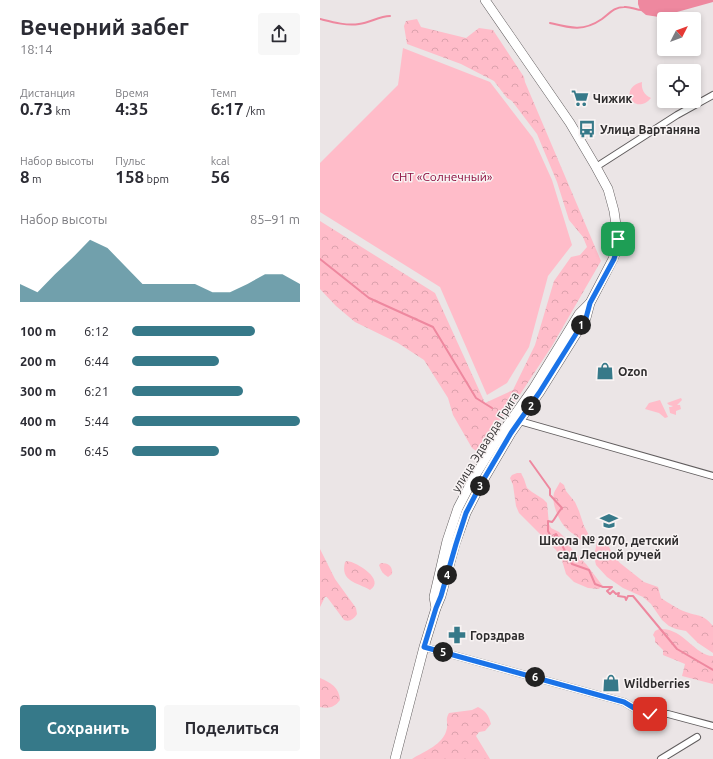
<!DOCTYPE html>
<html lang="ru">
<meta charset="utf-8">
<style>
:root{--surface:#fff;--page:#f7f7f7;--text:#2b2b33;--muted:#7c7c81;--accent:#367989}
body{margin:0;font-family:Ubuntu,sans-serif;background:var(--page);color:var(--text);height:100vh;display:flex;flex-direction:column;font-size:15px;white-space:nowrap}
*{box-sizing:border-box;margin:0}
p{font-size:13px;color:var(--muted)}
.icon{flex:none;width:22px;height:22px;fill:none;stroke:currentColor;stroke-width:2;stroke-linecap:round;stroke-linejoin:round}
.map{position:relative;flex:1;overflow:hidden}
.sheet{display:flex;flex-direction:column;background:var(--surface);width:320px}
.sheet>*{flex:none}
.needle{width:26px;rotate:48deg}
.fabs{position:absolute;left:337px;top:12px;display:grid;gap:8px}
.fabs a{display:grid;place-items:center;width:44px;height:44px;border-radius:4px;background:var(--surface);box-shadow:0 2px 6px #0003;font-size:20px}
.pin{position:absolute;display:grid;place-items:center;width:34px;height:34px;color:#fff;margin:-17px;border-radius:8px;box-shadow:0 2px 6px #0006}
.km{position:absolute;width:20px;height:20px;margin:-10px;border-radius:50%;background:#222;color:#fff;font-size:11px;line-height:20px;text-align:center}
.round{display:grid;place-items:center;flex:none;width:42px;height:42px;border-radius:4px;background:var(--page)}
.headline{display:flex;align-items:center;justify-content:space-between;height:68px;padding:0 20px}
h1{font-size:22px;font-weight:600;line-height:30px}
.metrics{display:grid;grid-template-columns:repeat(3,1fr);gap:6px;height:68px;padding:4px 20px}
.metrics div{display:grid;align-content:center}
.metrics b{font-size:17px;font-weight:600}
.metrics small{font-size:11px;font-weight:400}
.metrics p{font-size:11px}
.chart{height:112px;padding:8px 20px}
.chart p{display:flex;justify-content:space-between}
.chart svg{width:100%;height:72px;margin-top:4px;fill:var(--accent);opacity:.7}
.button{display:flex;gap:8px;margin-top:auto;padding:8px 20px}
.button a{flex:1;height:46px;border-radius:4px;background:var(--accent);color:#fff;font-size:16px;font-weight:600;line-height:46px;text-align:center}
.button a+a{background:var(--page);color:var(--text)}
ul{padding:0 20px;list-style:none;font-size:13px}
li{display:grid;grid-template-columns:64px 48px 1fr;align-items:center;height:30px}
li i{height:10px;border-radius:5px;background:var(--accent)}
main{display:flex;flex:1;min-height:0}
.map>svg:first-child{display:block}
</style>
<main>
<section class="sheet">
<div class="headline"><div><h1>Вечерний забег</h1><p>18:14</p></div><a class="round"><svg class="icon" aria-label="share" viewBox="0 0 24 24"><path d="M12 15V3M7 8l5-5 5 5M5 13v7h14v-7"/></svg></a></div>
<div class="metrics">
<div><p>Дистанция</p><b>0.73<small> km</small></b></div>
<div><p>Время</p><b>4:35</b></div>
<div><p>Темп</p><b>6:17<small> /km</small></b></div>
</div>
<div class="metrics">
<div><p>Набор высоты</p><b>8<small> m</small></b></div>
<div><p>Пульс</p><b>158<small> bpm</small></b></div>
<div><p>kcal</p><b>56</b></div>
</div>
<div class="chart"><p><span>Набор высоты</span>85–91 m</p>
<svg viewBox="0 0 160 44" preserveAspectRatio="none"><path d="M0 44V33L10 38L20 27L30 17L40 6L50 11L60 22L70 33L80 33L90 33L100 33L110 38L120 38L130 33L140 27L150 27L160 33V44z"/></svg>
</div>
<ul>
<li><b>100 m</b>6:12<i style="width:73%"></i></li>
<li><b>200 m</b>6:44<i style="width:52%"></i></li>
<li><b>300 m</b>6:21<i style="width:66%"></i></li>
<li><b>400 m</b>5:44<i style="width:100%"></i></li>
<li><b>500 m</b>6:45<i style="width:52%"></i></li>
</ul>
<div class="button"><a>Сохранить</a><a>Поделиться</a></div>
</section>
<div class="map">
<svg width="393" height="759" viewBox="0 0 393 759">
<defs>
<pattern id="forest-crowns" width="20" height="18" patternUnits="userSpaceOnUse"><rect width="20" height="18" fill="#ffbcc9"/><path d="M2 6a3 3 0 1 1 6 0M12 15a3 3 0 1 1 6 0" fill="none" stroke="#dba2ad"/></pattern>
</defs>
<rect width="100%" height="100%" fill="#ebe5e6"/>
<g fill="url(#forest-crowns)">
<path d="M 97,19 L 101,27 L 146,38 L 159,28 L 173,30 L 204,77 L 205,82 L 281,261 L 232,346 L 193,405 L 176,424 L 159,453 L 152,448 L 133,415 L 128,398 L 104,360 L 78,343 L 35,322 L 16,306 L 0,289 L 0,221 L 115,293 L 165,403 L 193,390 L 215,345 L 234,281 L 251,257 L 260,255 L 267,247 L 263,237 L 249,220 L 237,182 L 217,134 L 192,101 L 187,98 L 174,81 L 141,64 L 87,44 L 84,26 L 86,21 Z"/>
<path d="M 197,473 L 201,473 L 204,479 L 207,488 L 212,492 L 223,499 L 227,503 L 229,524 L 231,528 L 239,532 L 245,538 L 253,551 L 266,564 L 282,585 L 279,589 L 268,588 L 254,582 L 246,574 L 241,557 L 236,550 L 199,513 L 196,506 L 193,485 L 190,478 L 192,475 Z"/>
<path d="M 240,482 L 244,485 L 246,491 L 255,502 L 259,511 L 264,526 L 271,539 L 268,544 L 265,544 C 260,538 252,534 246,528 C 239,521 231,503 234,493 C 235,490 238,486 240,482 Z"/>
<path d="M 283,538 L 285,539 L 293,555 L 300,563 L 324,582 L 338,587 L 341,598 C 349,603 357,609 366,612 C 379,617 382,613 393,626 L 393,653 L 378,643 L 366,631 L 356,629 L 349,626 L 342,620 L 331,604 L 323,597 L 303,588 L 287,577 L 276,565 L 274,556 L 277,542 Z"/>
<path d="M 0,549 L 15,579 L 36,608 L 37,614 C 34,619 30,622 24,620 L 7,597 L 5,597 L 0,607 Z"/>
<path d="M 27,561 C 37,562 66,580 50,590 C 37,582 20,582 25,562 Z"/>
<path d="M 61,563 C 68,563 73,566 72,574 L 68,577 C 63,574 61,571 59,565 Z"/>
<path d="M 339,629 C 363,627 374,655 393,656 L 393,684 L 362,676 L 365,664 L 343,655 L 343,650 L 335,642 L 335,638 L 333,635 L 335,631 Z"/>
<path d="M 0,678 C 11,683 19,687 20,700 C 15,707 9,709 0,707 Z"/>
<path d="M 158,707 C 166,711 169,716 171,724 L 165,731 L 159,732 L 156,736 L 170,759 L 92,759 C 104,751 124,745 127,728 C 128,721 125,720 129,713 L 152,710 Z"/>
</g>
<g fill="#ffbcc9">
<path d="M 83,48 L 170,82 L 213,138 L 232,180 L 252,245 L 228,276 L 209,347 L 187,383 L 167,395 L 120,287 L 0,212 L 0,163 L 78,85 Z"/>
<path d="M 322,82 C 321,89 324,95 331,98 C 315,117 297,88 322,82 Z"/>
<path d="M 361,398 L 362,400 L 357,405 L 360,405 L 361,409 L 356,411 L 356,415 L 350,413 L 349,407 L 351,407 L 353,406 L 349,405 L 347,403 Z"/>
<path d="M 340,400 L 348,417 L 345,418 L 339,413 L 325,409 L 329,403 Z"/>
</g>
<path fill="#ee889f" d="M 318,0 L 393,0 L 393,2 L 339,17 L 326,15 L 320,10 L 318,4 Z"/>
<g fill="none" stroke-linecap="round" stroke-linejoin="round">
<g stroke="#ee889f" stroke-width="2">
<path d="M 0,19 C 12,22 26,26 39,24 C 50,23 59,16 70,16"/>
<path d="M 230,23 C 250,28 263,32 282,19 C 289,14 294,7 304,7 C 310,6 316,10 322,10"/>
<path d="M 0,259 L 49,298 L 113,327 L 156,398 L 172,408"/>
<path d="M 210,461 L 230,489 L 230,495 L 242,508 C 237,513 236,518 232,522 L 228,521 L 228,531 L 232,539 L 236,534 L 252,564 L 269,570 L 275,584 L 283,587 L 292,587 L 287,591 L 290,594 L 293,591 L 296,594 L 299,593 L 298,596 L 305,597 L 306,600 L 308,596 L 313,596 L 357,649 L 393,670"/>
</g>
<g stroke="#615d5e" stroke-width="8">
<g id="street">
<path d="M 276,167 L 357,115 L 393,95"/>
<path d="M 196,420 L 393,476"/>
<path d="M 104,647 L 304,702 L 319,711 L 327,714 L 348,714 L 393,726"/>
<path d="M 341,759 L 377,737"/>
</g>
</g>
<g stroke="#615d5e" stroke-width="10">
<g id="secondary">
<path d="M 116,608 L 114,597 L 127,541 L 138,508 L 153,479 L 179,437 L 213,389 L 259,314 L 269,304"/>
<path d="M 75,759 L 104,647 L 116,608 L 121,596 L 135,544 L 146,513 L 161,484 L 191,433 L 219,393 L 266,318 L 270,303 L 293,259 L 297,249 L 298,239 L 294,211 L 288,189 L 276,167 L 250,123 L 165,0"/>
</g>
</g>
<use href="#street" stroke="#fff" stroke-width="6"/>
<use href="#secondary" stroke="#fff" stroke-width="9"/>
</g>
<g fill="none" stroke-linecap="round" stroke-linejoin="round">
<g stroke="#fff" stroke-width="8">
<path id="route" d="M 298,239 L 297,249 L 294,259 L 270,303 L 266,318 L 219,393 L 191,433 L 161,484 L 146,513 L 136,544 L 121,596 L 116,608 L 104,647 L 304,702 L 319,711 L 330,714"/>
</g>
<use href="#route" stroke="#1a73e8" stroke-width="5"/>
</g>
<defs>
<g id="supermarket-bare" transform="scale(1.38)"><path d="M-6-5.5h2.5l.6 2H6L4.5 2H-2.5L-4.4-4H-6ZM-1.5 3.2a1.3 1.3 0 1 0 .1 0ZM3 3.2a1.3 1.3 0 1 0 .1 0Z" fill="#367989" stroke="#f8f3f3" stroke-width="2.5" paint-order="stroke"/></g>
<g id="bus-bare" transform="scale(1.38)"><path d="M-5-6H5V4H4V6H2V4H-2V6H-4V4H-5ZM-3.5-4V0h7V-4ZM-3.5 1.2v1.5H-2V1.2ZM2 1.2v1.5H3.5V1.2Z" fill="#367989" stroke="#f8f3f3" stroke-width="2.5" paint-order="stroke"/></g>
<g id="shop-bare" transform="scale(1.38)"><path d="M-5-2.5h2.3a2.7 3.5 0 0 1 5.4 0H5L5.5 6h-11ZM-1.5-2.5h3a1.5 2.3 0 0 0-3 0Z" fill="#367989" stroke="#f8f3f3" stroke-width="2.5" paint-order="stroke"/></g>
<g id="school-bare" transform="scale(1.38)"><path d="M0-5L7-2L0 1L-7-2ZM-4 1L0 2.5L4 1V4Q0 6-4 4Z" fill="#367989" stroke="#f8f3f3" stroke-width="2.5" paint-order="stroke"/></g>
<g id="pharmacy-bare" transform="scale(1.38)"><path d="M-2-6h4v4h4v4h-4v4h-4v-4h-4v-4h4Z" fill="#367989" stroke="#f8f3f3" stroke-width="2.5" paint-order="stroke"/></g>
</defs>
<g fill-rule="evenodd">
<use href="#supermarket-bare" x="260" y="98"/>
<use href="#bus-bare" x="267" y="129"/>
<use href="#shop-bare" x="285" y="371"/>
<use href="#school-bare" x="289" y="521"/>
<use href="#pharmacy-bare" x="137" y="635"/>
<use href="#shop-bare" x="291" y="683"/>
</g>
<g text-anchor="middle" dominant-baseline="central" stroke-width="3" stroke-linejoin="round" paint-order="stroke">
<g font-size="12" font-weight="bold" fill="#2f2d2e" stroke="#f8f3f3" text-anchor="start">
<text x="273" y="98">Чижик</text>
<text x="280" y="129">Улица Вартаняна</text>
<text x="298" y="371">Ozon</text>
<text x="289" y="540" text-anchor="middle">Школа № 2070, детский<tspan x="289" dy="14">сад Лесной ручей</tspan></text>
<text x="150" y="635">Горздрав</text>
<text x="304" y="683">Wildberries</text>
</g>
<g font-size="12" fill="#8b0d3e" stroke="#f8f3f3">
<text x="122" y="176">СНТ «Солнечный»</text>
</g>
<g font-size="12" fill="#2f2d2e" stroke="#f8f3f3">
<text transform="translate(165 442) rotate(-58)">улица Эдварда Грига</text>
</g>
</g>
</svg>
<div class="fabs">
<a><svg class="needle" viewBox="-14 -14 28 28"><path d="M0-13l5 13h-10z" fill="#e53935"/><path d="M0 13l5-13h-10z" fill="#7c7c81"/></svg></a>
<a><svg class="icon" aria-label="locate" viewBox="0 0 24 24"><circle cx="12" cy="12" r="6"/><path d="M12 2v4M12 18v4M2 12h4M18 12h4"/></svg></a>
</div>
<div class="pin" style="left:298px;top:239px;background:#1e9e55"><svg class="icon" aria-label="arrive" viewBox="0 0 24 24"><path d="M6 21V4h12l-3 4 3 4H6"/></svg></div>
<div class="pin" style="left:330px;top:714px;background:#d93025"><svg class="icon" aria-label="check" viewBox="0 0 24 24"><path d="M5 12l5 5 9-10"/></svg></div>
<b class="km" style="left:261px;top:325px">1</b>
<b class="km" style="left:211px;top:406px">2</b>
<b class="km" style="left:160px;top:486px">3</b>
<b class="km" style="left:127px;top:575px">4</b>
<b class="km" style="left:123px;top:652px">5</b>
<b class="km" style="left:215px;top:677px">6</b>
</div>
</main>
